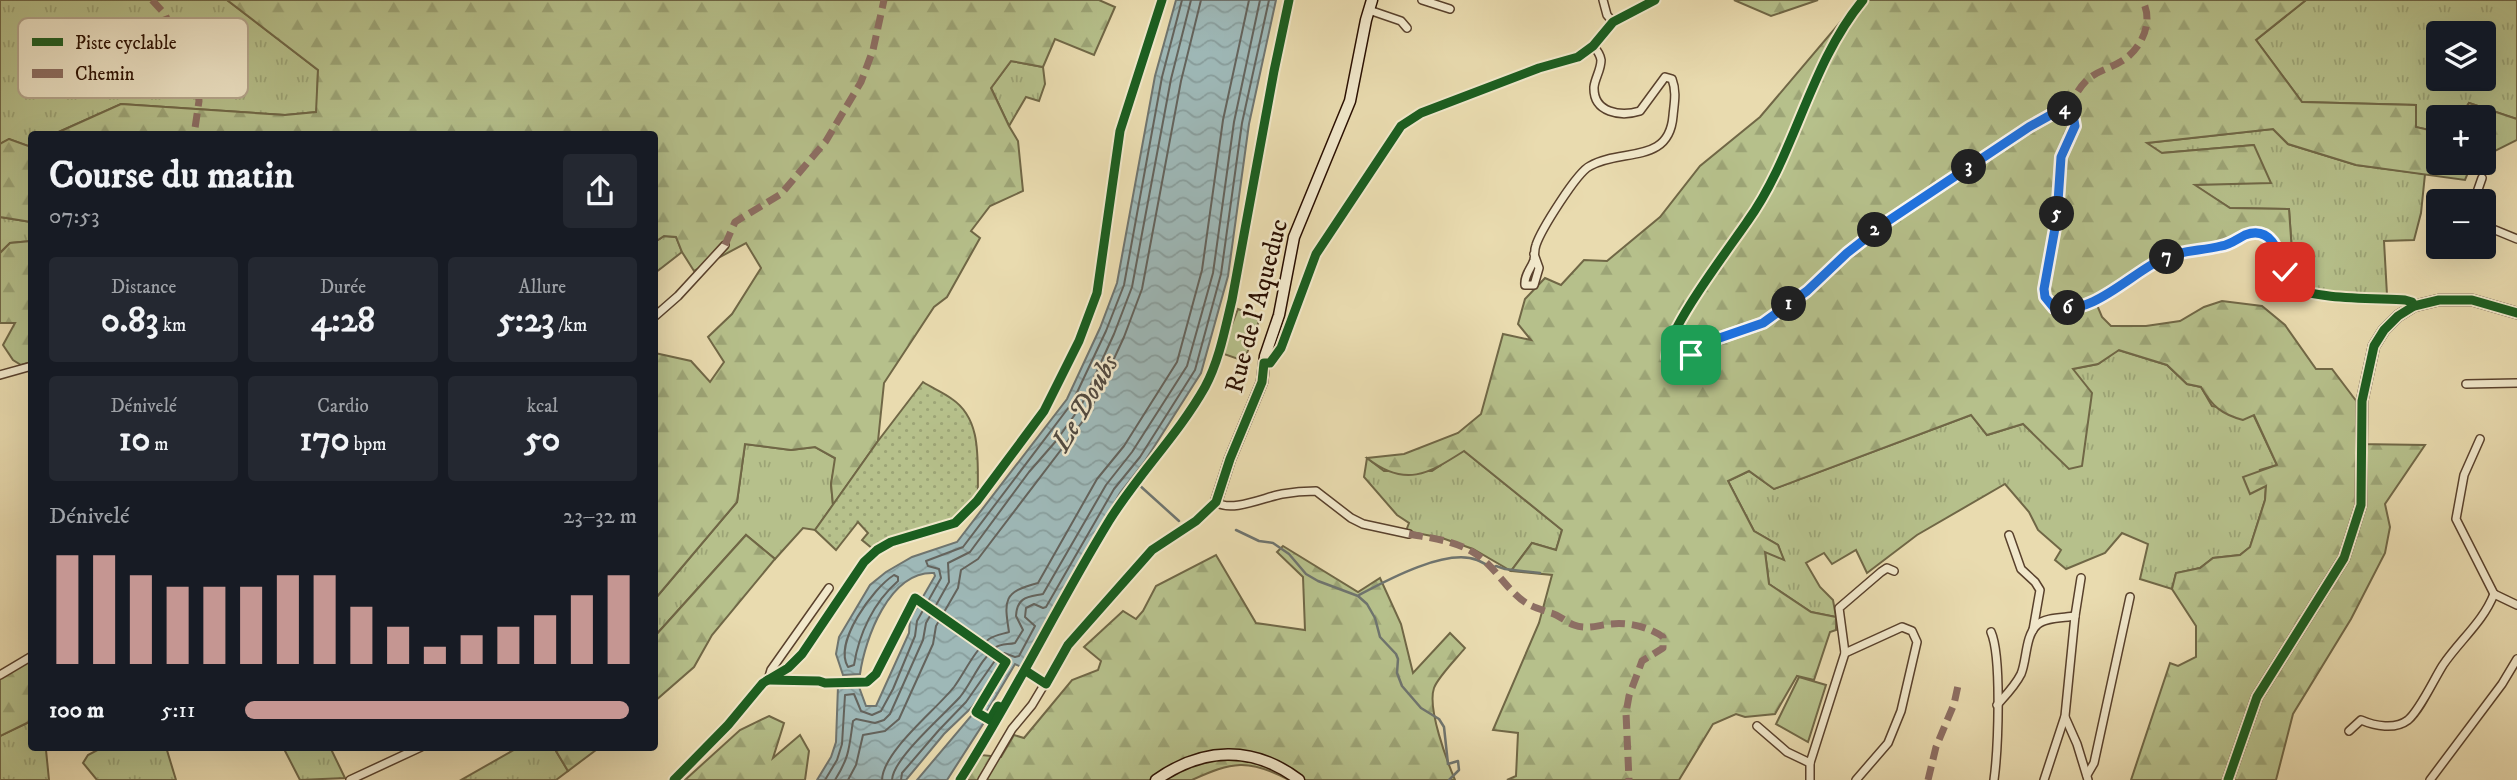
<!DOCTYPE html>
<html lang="fr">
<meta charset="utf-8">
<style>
:root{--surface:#171b24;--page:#242831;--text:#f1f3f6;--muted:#9ea1a6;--accent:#c59692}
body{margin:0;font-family:"IM FELL DW Pica",serif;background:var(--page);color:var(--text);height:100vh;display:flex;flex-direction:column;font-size:26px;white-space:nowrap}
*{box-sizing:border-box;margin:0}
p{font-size:23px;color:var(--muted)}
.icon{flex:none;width:38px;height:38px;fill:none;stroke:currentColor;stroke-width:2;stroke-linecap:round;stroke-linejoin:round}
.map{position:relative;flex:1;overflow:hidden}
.sheet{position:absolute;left:28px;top:131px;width:630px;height:620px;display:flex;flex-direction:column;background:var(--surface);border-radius:7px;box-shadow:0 7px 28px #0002}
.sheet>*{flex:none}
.fabs{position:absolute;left:2426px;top:21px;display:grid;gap:14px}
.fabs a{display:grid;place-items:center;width:70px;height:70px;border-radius:7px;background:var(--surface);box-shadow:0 7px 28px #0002;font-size:35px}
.pin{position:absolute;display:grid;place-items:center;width:60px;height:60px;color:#fff;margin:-30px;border-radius:14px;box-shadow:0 4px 10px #0006}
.km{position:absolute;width:35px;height:35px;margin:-18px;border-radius:50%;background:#222;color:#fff;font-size:19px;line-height:35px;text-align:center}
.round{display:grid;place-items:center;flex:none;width:74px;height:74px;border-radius:7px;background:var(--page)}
.overview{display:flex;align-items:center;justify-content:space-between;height:119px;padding:0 21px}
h1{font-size:38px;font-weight:700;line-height:52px}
.metrics{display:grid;grid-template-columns:repeat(3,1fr);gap:10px;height:119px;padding:7px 21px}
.metrics div{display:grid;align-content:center;border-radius:7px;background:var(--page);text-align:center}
.metrics b{font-size:35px;font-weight:700}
.metrics small{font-size:19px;font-weight:400}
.metrics p{font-size:19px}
.chart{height:196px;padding:14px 21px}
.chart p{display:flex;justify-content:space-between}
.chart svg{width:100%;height:126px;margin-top:7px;stroke:var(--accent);stroke-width:6}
ul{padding:0 21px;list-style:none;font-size:23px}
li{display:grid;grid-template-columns:112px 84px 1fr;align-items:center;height:52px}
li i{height:18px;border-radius:9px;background:var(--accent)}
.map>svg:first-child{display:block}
</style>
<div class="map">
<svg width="2517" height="780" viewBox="0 0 2517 780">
<defs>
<pattern id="grass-tufts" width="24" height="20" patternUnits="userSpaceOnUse" patternTransform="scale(1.75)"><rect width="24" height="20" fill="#b6c08b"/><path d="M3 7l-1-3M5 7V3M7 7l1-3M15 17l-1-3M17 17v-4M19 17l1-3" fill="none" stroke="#9ca476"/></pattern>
<pattern id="forest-firs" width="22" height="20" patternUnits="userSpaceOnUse" patternTransform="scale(1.75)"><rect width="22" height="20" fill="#b6c08b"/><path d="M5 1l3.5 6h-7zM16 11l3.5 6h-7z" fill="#9ca476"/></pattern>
<pattern id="park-dots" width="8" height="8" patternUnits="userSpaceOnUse" patternTransform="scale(1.75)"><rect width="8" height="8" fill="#b6c08b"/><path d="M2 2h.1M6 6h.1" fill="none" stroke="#9ca476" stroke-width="1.8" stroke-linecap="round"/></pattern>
<pattern id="water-waves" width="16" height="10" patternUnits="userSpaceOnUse" patternTransform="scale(1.75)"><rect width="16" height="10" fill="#9eb8b7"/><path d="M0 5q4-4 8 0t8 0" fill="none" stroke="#889d9c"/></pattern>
</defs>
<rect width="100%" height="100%" fill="#e9dbaf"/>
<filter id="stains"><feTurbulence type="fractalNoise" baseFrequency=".00286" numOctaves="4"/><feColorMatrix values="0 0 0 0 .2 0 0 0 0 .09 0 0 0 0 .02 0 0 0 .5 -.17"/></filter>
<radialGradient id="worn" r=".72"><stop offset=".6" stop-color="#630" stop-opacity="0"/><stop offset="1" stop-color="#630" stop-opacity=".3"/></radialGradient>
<g fill="url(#grass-tufts)" stroke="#706746" stroke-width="2" fill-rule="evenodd">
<path d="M 0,0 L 227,0 L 318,70 L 317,112 L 285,115 L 121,104 L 52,135 L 32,135 L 31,144 L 28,146 L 9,139 L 0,144 Z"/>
<path d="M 2306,0 L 2517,0 L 2517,119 L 2469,103 L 2460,117 L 2438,117 L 2438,132 L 2415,127 L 2416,105 L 2302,102 L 2256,40 ZM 2438,33 L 2483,33 L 2483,79 L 2438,79 Z"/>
<path d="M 1011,61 L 1043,67 L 1045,84 L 1039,101 L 1026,97 L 1009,126 L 991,88 Z"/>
<path d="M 2273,129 L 2288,144 L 2356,165 L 2425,174 L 2421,213 L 2414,240 L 2384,241 L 2387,295 L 2322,291 L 2294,281 L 2289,209 L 2230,208 L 2194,185 L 2254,145 L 2161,153 L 2146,143 Z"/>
<path d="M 0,217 L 31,222 L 31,241 L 10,243 L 0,253 Z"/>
<path d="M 664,236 L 676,237 L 682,252 L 655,273 L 655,242 Z"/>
<path d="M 2118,350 L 2167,365 L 2187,384 L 2201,387 L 2212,406 L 2253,414 L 2277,465 L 2260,470 L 2266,485 L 2265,500 L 2250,547 L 2240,555 L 2213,558 L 2200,568 L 2176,573 L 2172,589 L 2140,579 L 2148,544 L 2122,533 L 2105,553 L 2066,569 L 2055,560 L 2061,550 L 2038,530 L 2029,512 L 2005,484 L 1917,535 L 1867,573 L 1856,550 L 1832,564 L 1824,553 L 1806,563 L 1820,587 L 1833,600 L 1836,617 L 1811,612 L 1769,584 L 1765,551 L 1783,559 L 1778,545 L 1754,531 L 1728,481 L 1749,471 L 1774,489 L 1971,415 L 1987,435 L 2023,424 L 2072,369 L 2098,364 Z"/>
<path d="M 745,444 L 791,450 L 815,447 L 836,459 L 831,484 L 833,505 L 815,530 L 803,528 L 775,559 L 746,535 L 655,636 L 655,599 L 737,502 Z"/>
<path d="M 1463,450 L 1562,530 L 1556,550 L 1532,543 L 1511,571 L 1473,549 L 1442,538 L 1406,531 L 1409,523 L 1397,515 L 1364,477 L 1367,458 L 1384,471 L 1432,471 Z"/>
<path d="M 31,721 L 32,747 L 52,747 L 46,750 L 49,780 L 0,780 L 0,736 Z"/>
<path d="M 103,747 L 166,747 L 176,780 L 97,780 L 83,763 L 88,755 Z"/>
<path d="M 283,747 L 330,747 L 345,778 L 300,780 Z"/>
<path d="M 519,747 L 566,747 L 556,751 L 568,771 L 556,780 L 461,780 Z"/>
</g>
<g fill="url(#forest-firs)" stroke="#706746" stroke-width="2">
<path d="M 227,0 L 1099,0 L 1115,7 L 1094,55 L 1055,39 L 1043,67 L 1011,61 L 991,88 L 1009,126 L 1018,141 L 1023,191 L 990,206 L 971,231 L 980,238 L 947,297 L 934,307 L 884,383 L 878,441 L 833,505 L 831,484 L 835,458 L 815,447 L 791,450 L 745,444 L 737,502 L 655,599 L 655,353 L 691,361 L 710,382 L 724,362 L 708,337 L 732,314 L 761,268 L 746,243 L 694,271 L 682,252 L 676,237 L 664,236 L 655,242 L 654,135 L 52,135 L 121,104 L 285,115 L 316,112 L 318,70 Z"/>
<path d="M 1734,0 L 1818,0 L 1771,16 Z"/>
<path d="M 1859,0 L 2306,0 L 2256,40 L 2302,102 L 2416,105 L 2416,127 L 2438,132 L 2438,163 L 2472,163 L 2465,180 L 2356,165 L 2288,144 L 2273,129 L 2147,143 L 2162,153 L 2254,145 L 2271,183 L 2195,185 L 2230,208 L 2289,209 L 2294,281 L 2280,244 L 2269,232 L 2254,231 L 2221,244 L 2170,253 L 2094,298 L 2102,317 L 2111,326 L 2146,326 L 2180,321 L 2204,307 L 2222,301 L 2262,306 L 2285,325 L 2316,369 L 2332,369 L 2357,402 L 2357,444 L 2425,445 L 2385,504 L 2390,527 L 2385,553 L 2351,619 L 2293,714 L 2276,780 L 2131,780 L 2170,663 L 2178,666 L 2196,657 L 2196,626 L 2172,589 L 2176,573 L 2200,568 L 2213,558 L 2240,555 L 2250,547 L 2265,500 L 2266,486 L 2250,494 L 2243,477 L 2277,465 L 2254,415 L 2243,420 C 2221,414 2212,406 2201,387 L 2187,384 L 2167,365 L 2119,350 L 2098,364 L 2073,369 L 2092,393 L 2082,466 L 2069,469 L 2023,424 L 1987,435 L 1971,415 L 1774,489 L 1749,471 L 1728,481 L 1754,531 L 1778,545 L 1784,560 L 1765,552 L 1769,584 L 1811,612 L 1836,617 L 1836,630 L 1830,632 L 1814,680 L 1797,676 L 1775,714 L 1745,717 L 1736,714 L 1713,724 L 1679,780 L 1507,780 L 1516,776 L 1518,733 L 1493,730 L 1539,623 L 1552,575 L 1511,571 L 1532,543 L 1556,550 L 1562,530 L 1464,451 C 1428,474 1405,488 1367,458 L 1404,454 L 1458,433 L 1481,414 L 1503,334 L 1531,340 L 1518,324 L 1525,299 L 1545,278 L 1561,285 L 1584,260 L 1607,261 L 1660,217 L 1700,166 L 1760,117 Z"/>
<path d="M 2469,103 L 2517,119 L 2517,140 L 2483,157 L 2483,117 L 2460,117 Z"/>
<path d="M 9,139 L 28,146 L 31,144 L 31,222 L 0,217 L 0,144 Z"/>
<path d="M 31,241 L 31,362 L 21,365 L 13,360 L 3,345 L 15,323 L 0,323 L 0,253 L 10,243 Z"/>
<path d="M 746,535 L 775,559 L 712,635 L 694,667 L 655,701 L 655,636 Z"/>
<path d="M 1283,546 L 1358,592 L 1380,578 L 1401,624 L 1413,673 L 1450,633 L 1465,648 C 1457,658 1438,677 1434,688 C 1427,708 1447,761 1455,780 L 1289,780 C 1248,758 1232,762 1192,780 L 960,780 L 981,755 L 1001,757 L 1014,735 L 1024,738 L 1072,680 L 1098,670 L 1101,661 L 1084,647 L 1123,611 L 1136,619 L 1143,611 L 1156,586 L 1216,555 L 1256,623 L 1305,630 L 1303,577 L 1277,552 Z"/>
<path d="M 31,658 L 31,721 L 0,736 L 0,676 Z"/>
<path d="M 769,716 L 784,723 L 773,758 L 800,735 L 809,751 L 805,780 L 685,780 L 740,730 Z"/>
<path d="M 566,747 L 600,747 L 568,771 L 556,751 Z"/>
</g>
<path fill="url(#park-dots)" stroke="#706746" stroke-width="2" d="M 923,382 C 932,388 943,392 952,399 C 983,420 977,462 978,495 L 955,519 L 898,535 L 887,539 L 873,549 L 862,540 L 868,533 L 858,522 L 836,550 L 815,530 L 878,441 Z"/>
<g fill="#b6c08b" stroke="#706746" stroke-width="2">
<path d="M 1238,309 L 1260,318 L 1244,361 L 1221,353 Z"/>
<path d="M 1799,677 L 1826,685 L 1808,742 L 1776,724 Z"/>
</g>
<path fill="url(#water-waves)" stroke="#6f746e" stroke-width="2" d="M 1176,0 L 1276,0 L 1249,124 L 1228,276 L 1201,373 L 1145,461 L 1120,493 L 1021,667 L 1015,664 L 1011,671 L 983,718 L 985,721 L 947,780 L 917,780 L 971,716 L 976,714 L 1009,663 L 1006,660 L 972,707 L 944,734 L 906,780 L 817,780 L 831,757 L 836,742 L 838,686 L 859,687 L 866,706 L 876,706 L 909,633 L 910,619 L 935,576 L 934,573 C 889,571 865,639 860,674 L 843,675 L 836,654 L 839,637 L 870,585 L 886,572 L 912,557 L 957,542 L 1067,399 L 1100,328 L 1117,283 L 1155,76 Z"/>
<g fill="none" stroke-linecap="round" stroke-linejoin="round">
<g stroke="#64635c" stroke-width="2">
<path d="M 894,575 L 898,577 L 898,581 C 874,602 859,633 854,665 L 848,667 C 833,643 873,588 894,575 Z"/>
<path d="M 825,780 L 837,760 L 842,744 L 845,695 L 854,694 L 861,711 L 872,715 L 881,711 L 893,689 L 915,636 L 917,621 L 941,578 L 939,569 L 928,566 L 926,561 L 963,547 L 1072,403 L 1106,331 L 1124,285 L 1162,77 L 1182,0"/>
<path d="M 835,780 C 850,756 849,747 853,721 L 856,719 L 875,723 L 884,720 L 890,714 L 923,640 L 926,623 L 949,582 L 948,563 L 970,552 L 1029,472 L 1056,441 L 1081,406 L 1114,334 L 1132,287 L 1171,79 L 1191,0"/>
<path d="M 848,780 L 856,765 L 863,735 L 885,731 L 899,719 L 933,644 L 936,626 L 958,588 L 961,570 L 978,559 L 1089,413 L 1124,337 L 1142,289 L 1181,81 L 1201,0"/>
<path d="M 882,780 C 883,751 936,710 954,687 C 965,672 974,651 989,639 C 995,635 1003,634 1009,632 C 1004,600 1003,592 1038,583 L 1097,479 L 1124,446 L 1177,362 L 1202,270 L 1223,120 L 1249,0"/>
<path d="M 892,780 C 893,758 944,715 960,697 C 972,682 980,660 995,648 C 1001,643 1008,645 1015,643 L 1023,630 L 1016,616 C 1017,596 1029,597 1043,594 L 1106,485 L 1132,452 L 1187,366 L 1213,273 L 1234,122 L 1260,0"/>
<path d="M 901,780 L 902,773 L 939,730 L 966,702 L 994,662 L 1004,653 L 1015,657 L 1019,656 L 1035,626 L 1025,617 L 1026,608 L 1034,604 L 1043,608 L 1046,607 L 1114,489 L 1140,457 L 1195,370 L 1221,274 L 1242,123 L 1269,0"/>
</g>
<g stroke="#6f746e" stroke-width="2.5">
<path d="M 1138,484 L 1179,521"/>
<path d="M 1236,530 L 1259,541 L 1273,543 L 1289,554 L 1306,574 L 1318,581 L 1358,596 L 1367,604 L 1375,618 L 1380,637 L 1396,654 L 1398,659 L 1397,673 L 1402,686 L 1421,708 L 1439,719 L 1444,727 L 1448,764 L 1458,761 L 1459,770 L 1449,780"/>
<path d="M 1359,595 C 1387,580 1446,548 1477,560 C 1482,562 1487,565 1492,568 L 1496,566 L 1505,569 L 1540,573"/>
</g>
<g stroke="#59412c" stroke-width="10">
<g id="street">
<path d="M 1422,0 L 1450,9"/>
<path d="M 1603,0 L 1607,15 L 1613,22"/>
<path d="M 1863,0 C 1809,65 1796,154 1747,222 C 1730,247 1669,327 1667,354 C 1666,359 1667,359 1670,363 L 1681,365 L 1705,343 L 1763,323 L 1807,291 L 1847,253 L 1888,221 L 2029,127 L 2063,108 L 2073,115 L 2075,126 L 2061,157 L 2057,217 L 2044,289 L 2045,297 L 2054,308 C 2093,316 2131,273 2164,258 C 2183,250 2202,251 2221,246 C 2234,244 2243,233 2256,233 C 2284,233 2277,273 2294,286 C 2310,300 2381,298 2405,300 L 2412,302 L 2414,306"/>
<path d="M 1369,10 L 1401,21 L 1407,28"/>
<path d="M 2474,201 L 2482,178"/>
<path d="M 2483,225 L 2517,239"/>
<path d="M 1534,254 L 1539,268 L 1534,285 L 1525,285 C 1524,275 1531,269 1534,260 C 1535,255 1534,250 1536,245 C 1541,230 1577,172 1590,166 C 1621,148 1669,165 1673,116 C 1674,104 1677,92 1672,79 L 1665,77 L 1640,111 C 1621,117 1593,113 1594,87 C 1595,78 1601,70 1601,60 C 1600,54 1597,50 1593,46"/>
<path d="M 654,317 L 678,296 L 725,245"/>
<path d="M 1264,363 L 1270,363 L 1281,348 L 1316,254 L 1401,126 L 1421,113 L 1539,68 L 1578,57 L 1593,46 L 1613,22 L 1655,0"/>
<path d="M 0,375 L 32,366"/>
<path d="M 2466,384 L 2517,383"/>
<path d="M 2480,439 L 2464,475 L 2456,519 L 2494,594"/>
<path d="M 2009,535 L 2021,569 L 2035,582 L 2040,590 L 2033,630"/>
<path d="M 2494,594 L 2517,605"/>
<path d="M 1991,632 C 2002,657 1998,750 1994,780"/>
<path d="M 1845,653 L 1902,627 L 1912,631 L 1917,642 L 1901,711 L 1888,743 L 1856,780"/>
<path d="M 0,675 L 32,656"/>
<path d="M 768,680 L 771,670 L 829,588"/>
<path d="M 1997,705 C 2006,695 2015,686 2021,674 C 2027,660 2025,636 2037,625 C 2045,617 2064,618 2075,616"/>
<path d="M 2065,717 L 2077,744 L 2088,780"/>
<path d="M 1757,726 L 1787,752 L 1810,763"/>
<path d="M 2349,731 L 2361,720 C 2375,726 2395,730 2408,720 C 2420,710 2434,679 2443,665 C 2460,640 2483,622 2494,594"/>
<path d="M 2087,775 L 2094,763 L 2130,597"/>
<path d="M 350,780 L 421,747"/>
<path d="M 674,780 L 728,725 L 763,683 L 788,668 L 802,654 L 864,562 L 877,550 L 891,542 L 955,523 L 977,501 L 1044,411 L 1079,341 L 1097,293 L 1120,131 L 1162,0"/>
<path d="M 982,780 L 1012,729 L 1032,705 L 1068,645 L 1152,550 L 1196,521 L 1216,502 C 1231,513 1265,497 1282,494 C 1293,492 1305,491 1316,491 L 1351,518 L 1363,524 L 1409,534"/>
<path d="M 1810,780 L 1810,763 L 1845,653 L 1839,608 L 1881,572 L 1887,568 L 1894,571"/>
<path d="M 2044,780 L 2065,716 L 2075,616 L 2081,578"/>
<path d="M 2430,780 L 2502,684 L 2517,659"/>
</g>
</g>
<g stroke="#290e00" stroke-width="13">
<g id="secondary">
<path d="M 1216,502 L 1230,459 L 1262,382 L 1265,356 L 1279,315 L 1294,237 L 1350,101 L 1366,20 L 1372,0"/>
<path d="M 1156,780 C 1203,747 1253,745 1299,780"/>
<path d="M 2228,780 L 2257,697 L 2344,558 L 2361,505 L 2362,401 L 2374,346 L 2384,330 L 2398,316 L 2414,306 L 2439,300 L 2472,300 L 2517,313"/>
</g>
</g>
<use href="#street" stroke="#f1e8cb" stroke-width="7"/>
<use href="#secondary" stroke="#f1e8cb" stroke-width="10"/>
<g stroke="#8d6e63" stroke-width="7" stroke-dasharray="14 7" stroke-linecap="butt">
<path d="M 152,0 L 165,14 L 189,75 L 197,85 L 199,101 L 194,135"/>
<path d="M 2068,110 C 2073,100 2078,89 2086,81 C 2096,71 2109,69 2120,62 C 2141,51 2155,21 2142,0"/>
<path d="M 725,245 L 735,222 L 781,194 L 826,141 L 861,82 L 873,50 L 884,0"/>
<path d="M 1409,534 C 1430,538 1452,540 1471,551 C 1489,561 1499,578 1514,593 C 1527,606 1534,607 1551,613 C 1559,615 1566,622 1574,625 C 1587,630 1598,625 1611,624 C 1629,622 1649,627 1663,637 L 1663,648 L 1642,661 L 1629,696 L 1626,713 L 1629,780"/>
<path d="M 1928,780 L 1936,747 L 1954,704 L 1959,681"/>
</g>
<g stroke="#f1e8cb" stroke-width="13">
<g id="cycleway">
<path d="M 1863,0 C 1809,65 1796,154 1747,222 C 1730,247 1669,327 1667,354 C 1666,359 1667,359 1670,363 L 1681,365 L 1705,343 L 1763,323 L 1807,291 L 1847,253 L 1888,221 L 2029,127 L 2063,108 L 2073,115 L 2075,126 L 2061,157 L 2057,217 L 2044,289 L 2045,297 L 2054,308 C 2093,316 2131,273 2164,258 C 2183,250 2202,251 2221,246 C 2234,244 2243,233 2256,233 C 2284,233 2277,273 2294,286 C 2310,300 2381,298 2405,300 L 2412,302 L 2414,306"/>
<path d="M 1026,671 L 1046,684 L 1068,645 L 1152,550 L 1196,521 L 1216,502 L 1230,459 L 1262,382 L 1264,363 L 1270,363 L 1281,348 L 1316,254 L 1401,126 L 1421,113 L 1539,68 L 1578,57 L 1593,46 L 1613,22 L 1655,0"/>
<path d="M 768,680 L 819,681 L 825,683 L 867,682 L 876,674 L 915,598 L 1006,662 L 976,712 L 990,720 L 998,706"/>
<path d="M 674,780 L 728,725 L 763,683 L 788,668 L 802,654 L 864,562 L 877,550 L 891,542 L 955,523 L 977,501 L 1044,411 L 1079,341 L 1097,293 L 1120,131 L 1162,0"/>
<path d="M 960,780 C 1014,696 1057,606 1109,521 C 1138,474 1178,435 1205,387 C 1219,361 1225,329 1232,300 L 1274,71 L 1289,0"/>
<path d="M 2228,780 L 2257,697 L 2344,558 L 2361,505 L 2362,401 L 2374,346 L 2384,330 L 2398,316 L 2414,306 L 2439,300 L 2472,300 L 2517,313"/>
</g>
</g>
<use href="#cycleway" stroke="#1b5e20" stroke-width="9"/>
</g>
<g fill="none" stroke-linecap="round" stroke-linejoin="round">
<g stroke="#fff" stroke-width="14">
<path id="route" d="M 1691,355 L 1705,343 L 1763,323 L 1807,291 L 1847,253 L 1888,221 L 2029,127 L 2063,108 L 2073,115 L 2075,126 L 2061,157 L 2057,217 L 2044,289 L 2045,297 L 2054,308 C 2093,316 2131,273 2164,258 C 2182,250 2201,251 2221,246 C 2230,245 2237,239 2245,235 C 2272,225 2279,253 2285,272"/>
</g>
<use href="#route" stroke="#1a73e8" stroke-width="9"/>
</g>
<g text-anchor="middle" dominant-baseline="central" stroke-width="5" stroke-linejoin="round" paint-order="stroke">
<g font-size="26" fill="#290e00" stroke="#f1e8cb">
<text transform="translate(1257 306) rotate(-75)">Rue de l'Aqueduc</text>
</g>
<g font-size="28" font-style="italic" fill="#524a40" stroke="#f1e8cb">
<text transform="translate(1085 403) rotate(-60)">Le Doubs</text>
</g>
</g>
<rect x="18" y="18" width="230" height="80" rx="10" fill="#f1e8cb" stroke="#b5a78e" stroke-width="2"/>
<rect x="32" y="38" width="31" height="8" fill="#1b5e20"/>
<rect x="32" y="69" width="31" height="9" fill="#8d6e63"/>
<g font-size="19" fill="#290e00">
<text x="75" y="49">Piste cyclable</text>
<text x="75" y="80">Chemin</text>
</g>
<rect width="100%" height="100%" filter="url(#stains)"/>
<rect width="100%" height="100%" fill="url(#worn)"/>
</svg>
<div class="fabs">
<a><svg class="icon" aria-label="layers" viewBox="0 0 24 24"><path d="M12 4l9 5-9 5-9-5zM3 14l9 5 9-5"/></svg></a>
<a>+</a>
<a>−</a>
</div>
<div class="pin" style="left:1691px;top:355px;background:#1e9e55"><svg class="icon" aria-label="arrive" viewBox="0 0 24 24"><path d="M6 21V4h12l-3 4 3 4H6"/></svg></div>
<div class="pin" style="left:2285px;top:272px;background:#d93025"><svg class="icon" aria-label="check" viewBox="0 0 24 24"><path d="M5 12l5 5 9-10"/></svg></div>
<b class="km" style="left:1789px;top:304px">1</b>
<b class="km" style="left:1875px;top:230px">2</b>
<b class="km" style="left:1969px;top:167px">3</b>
<b class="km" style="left:2065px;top:109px">4</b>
<b class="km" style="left:2057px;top:214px">5</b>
<b class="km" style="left:2068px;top:308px">6</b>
<b class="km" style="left:2167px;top:257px">7</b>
<section class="sheet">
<div class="overview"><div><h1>Course du matin</h1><p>07:53</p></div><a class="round"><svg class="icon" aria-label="share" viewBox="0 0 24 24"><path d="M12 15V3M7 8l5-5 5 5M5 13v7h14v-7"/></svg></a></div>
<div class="metrics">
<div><p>Distance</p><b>0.83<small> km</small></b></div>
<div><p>Durée</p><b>4:28</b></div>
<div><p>Allure</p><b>5:23<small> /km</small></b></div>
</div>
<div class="metrics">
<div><p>Dénivelé</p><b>10<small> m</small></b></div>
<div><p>Cardio</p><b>170<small> bpm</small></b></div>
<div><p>kcal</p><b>50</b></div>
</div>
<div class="chart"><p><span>Dénivelé</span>23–32 m</p>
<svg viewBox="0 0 160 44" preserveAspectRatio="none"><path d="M5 44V6M15 44V6M25 44V13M35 44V17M45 44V17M55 44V17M65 44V13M75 44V13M85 44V24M95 44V31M105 44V38M115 44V34M125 44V31M135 44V27M145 44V20M155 44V13"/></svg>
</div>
<ul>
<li><b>100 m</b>5:11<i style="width:98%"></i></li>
</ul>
</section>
</div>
